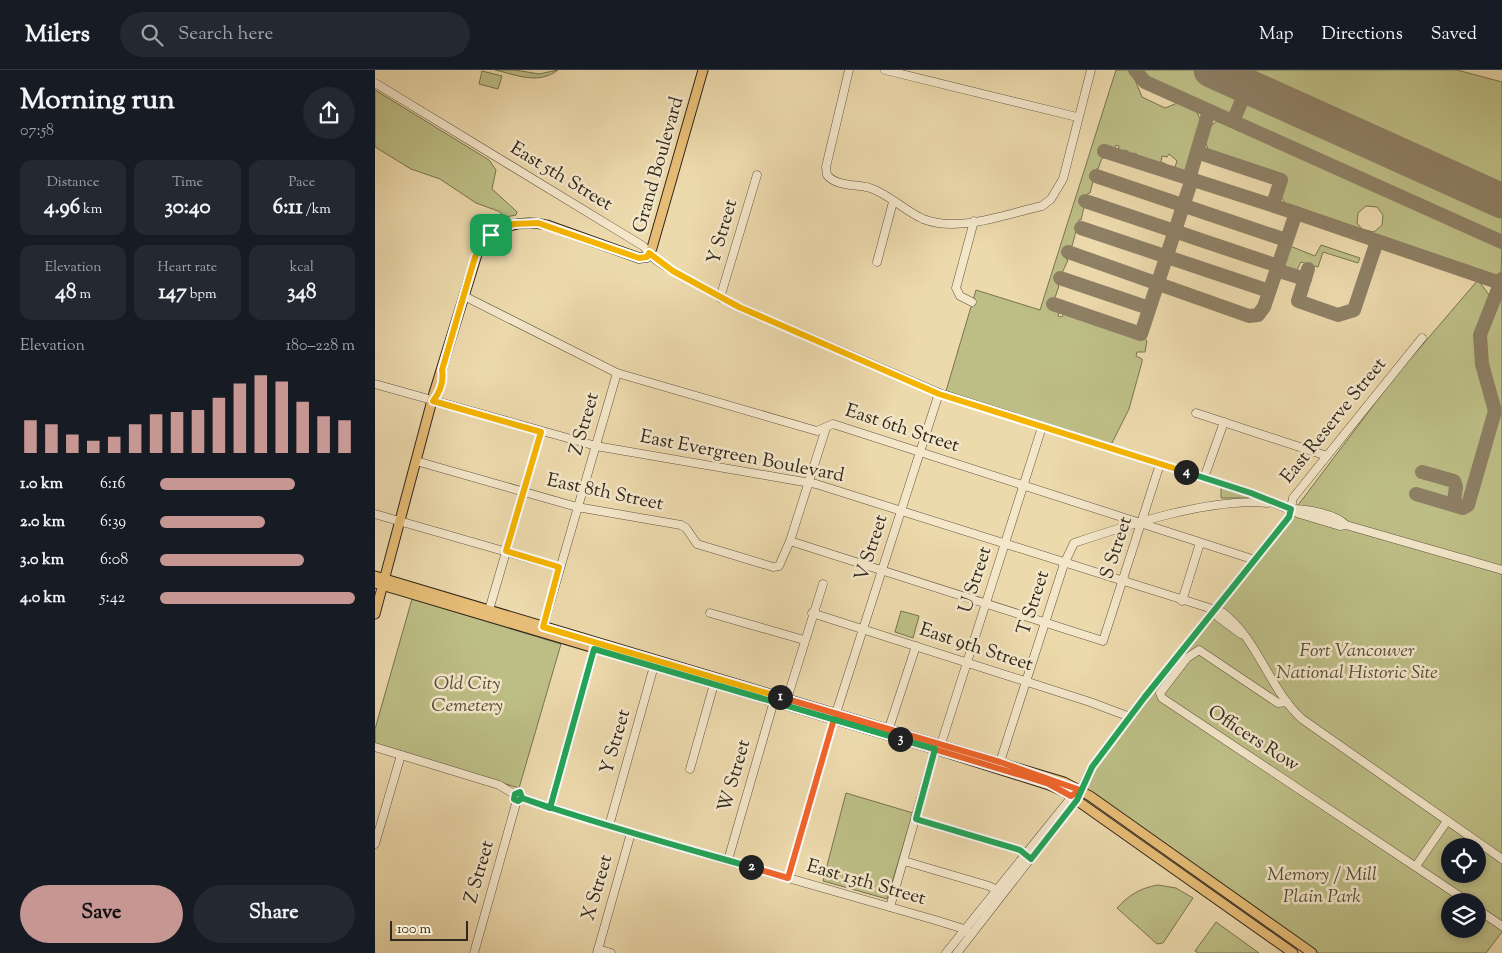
<!DOCTYPE html>
<meta charset="utf-8">
<style>
:root{--surface:#171b24;--page:#242831;--text:#f1f3f6;--muted:#9ea1a6;--line:#363941;--accent:#c59692}
body{margin:0;font-family:"Sorts Mill Goudy",serif;background:var(--page);color:var(--text);height:100vh;display:flex;flex-direction:column;font-size:19px;white-space:nowrap}
*{box-sizing:border-box;margin:0}
p{font-size:16px;color:var(--muted)}
.icon{flex:none;width:28px;height:28px;fill:none;stroke:currentColor;stroke-width:2;stroke-linecap:round;stroke-linejoin:round}
.map{position:relative;flex:1;overflow:hidden}
.sheet{display:flex;flex-direction:column;background:var(--surface);width:375px}
.sheet>*{flex:none}
.controls{position:absolute;left:1066px;top:768px;display:grid;gap:10px}
.controls a{display:grid;place-items:center;width:45px;height:45px;border-radius:50%;background:var(--surface);box-shadow:0 2px 8px #0003;font-size:25px}
.scale{position:absolute;left:15px;bottom:12px;width:78px;box-sizing:border-box;padding-left:5px;border:2px solid #31281e;border-top:0;font-size:14px;line-height:18px;white-space:nowrap;color:#31281e;-webkit-text-stroke:4px #f3e6c9;paint-order:stroke}
.pin{position:absolute;display:grid;place-items:center;width:42px;height:42px;color:#fff;margin:-21px;border-radius:10px;box-shadow:0 2px 8px #0006}
.km{position:absolute;width:25px;height:25px;margin:-12px;border-radius:50%;background:#222;color:#fff;font-size:14px;line-height:25px;text-align:center}
.round{display:grid;place-items:center;flex:none;width:52px;height:52px;border-radius:26px;background:var(--page)}
.headline{display:flex;align-items:center;justify-content:space-between;height:85px;padding:0 20px}
h1{font-size:28px;font-weight:700;line-height:38px}
.metrics{display:grid;grid-template-columns:repeat(3,1fr);gap:8px;height:85px;padding:5px 20px}
.metrics div{display:grid;align-content:center;border-radius:12px;background:var(--page);text-align:center}
.metrics b{font-size:21px;font-weight:700}
.metrics small{font-size:14px;font-weight:400}
.metrics p{font-size:14px}
.chart{height:140px;padding:10px 20px}
.chart p{display:flex;justify-content:space-between}
.chart svg{width:100%;height:90px;margin-top:5px;stroke:var(--accent);stroke-width:6}
.action{display:flex;gap:10px;margin-top:auto;padding:10px 20px}
.action a{flex:1;height:58px;border-radius:30px;background:var(--accent);color:#111;font-size:20px;font-weight:700;line-height:58px;text-align:center}
.action a+a{background:var(--page);color:var(--text)}
ul{padding:0 20px;list-style:none;font-size:16px}
li{display:grid;grid-template-columns:80px 60px 1fr;align-items:center;height:38px}
li i{height:12px;border-radius:6px;background:var(--accent)}
header{display:flex;align-items:center;gap:30px;box-sizing:border-box;height:70px;padding:0 25px;background:var(--surface);border-bottom:1px solid var(--line)}
header strong{font-size:24px}
nav{display:flex;gap:28px;margin-inline-start:auto;font-size:18px}
.search{width:350px;height:45px;background:var(--page);display:flex;align-items:center;gap:12px;box-sizing:border-box;padding:0 18px;border-radius:28px;color:var(--muted);font-size:19px}
main{display:flex;flex:1;min-height:0}
.map>svg:first-child{display:block}
</style>
<header>
<strong>Milers</strong>
<div class="search"><svg class="icon" aria-label="search" viewBox="0 0 24 24"><circle cx="10" cy="10" r="6"/><path d="M15 15l6 6"/></svg>Search here</div>
<nav><a>Map</a><a>Directions</a><a>Saved</a></nav>
</header>
<main>
<section class="sheet">
<div class="headline"><div><h1>Morning run</h1><p>07:58</p></div><a class="round"><svg class="icon" aria-label="share" viewBox="0 0 24 24"><path d="M12 15V3M7 8l5-5 5 5M5 13v7h14v-7"/></svg></a></div>
<div class="metrics">
<div><p>Distance</p><b>4.96<small> km</small></b></div>
<div><p>Time</p><b>30:40</b></div>
<div><p>Pace</p><b>6:11<small> /km</small></b></div>
</div>
<div class="metrics">
<div><p>Elevation</p><b>48<small> m</small></b></div>
<div><p>Heart rate</p><b>147<small> bpm</small></b></div>
<div><p>kcal</p><b>348</b></div>
</div>
<div class="chart"><p><span>Elevation</span>180–228 m</p>
<svg viewBox="0 0 160 44" preserveAspectRatio="none"><path d="M5 44V28M15 44V30M25 44V35M35 44V38M45 44V36M55 44V30M65 44V25M75 44V24M85 44V23M95 44V17M105 44V10M115 44V6M125 44V9M135 44V19M145 44V26M155 44V28"/></svg>
</div>
<ul>
<li><b>1.0 km</b>6:16<i style="width:69%"></i></li>
<li><b>2.0 km</b>6:39<i style="width:54%"></i></li>
<li><b>3.0 km</b>6:08<i style="width:74%"></i></li>
<li><b>4.0 km</b>5:42<i style="width:100%"></i></li>
</ul>
<div class="action"><a>Save</a><a>Share</a></div>
</section>
<div class="map">
<svg width="1127" height="883" viewBox="0 0 1127 883">
<rect width="100%" height="100%" fill="#ecd9ac"/>
<filter id="stains"><feTurbulence type="fractalNoise" baseFrequency=".004" numOctaves="4"/><feColorMatrix values="0 0 0 0 .2 0 0 0 0 .09 0 0 0 0 .02 0 0 0 .5 -.17"/></filter>
<radialGradient id="worn" r=".72"><stop offset=".6" stop-color="#630" stop-opacity="0"/><stop offset="1" stop-color="#630" stop-opacity=".3"/></radialGradient>
<g fill="#bdbe86" stroke="#777352" fill-rule="evenodd">
<path d="M 120,0 L 140,0 L 164,4 L 183,0 C 163,15 142,5 120,0 Z"/>
<path d="M 741,0 L 756,0 L 767,27 L 790,38 L 805,32 L 821,40 L 826,51 L 809,104 L 795,100 L 796,96 L 800,97 L 802,91 L 794,84 L 792,87 L 787,86 L 786,92 L 791,94 L 788,98 L 762,89 L 762,84 L 758,83 L 756,87 L 752,86 L 753,81 L 749,80 L 747,84 L 743,83 L 744,76 L 741,75 L 738,81 L 730,79 L 728,83 L 731,85 L 730,88 L 727,88 L 723,99 L 721,99 L 715,123 L 712,124 L 706,150 L 704,150 L 697,176 L 695,176 L 691,189 L 693,190 L 682,214 L 684,216 L 677,236 L 685,239 L 683,246 L 687,247 L 690,241 L 768,267 L 772,271 L 770,282 L 762,282 L 761,286 L 767,289 L 767,292 L 754,339 L 737,373 L 733,375 L 571,321 L 601,220 L 665,240 Z"/>
<path d="M 763,0 L 819,0 L 866,21 L 863,33 L 856,43 L 852,44 L 770,8 Z"/>
<path d="M 854,0 L 1082,0 L 1127,12 L 1127,123 Z"/>
<path d="M 107,1 L 127,6 L 123,19 L 104,14 Z"/>
<path d="M 0,20 L 114,90 L 121,100 L 117,119 L 139,139 L 142,142 L 141,145 L 131,147 L 123,141 L 101,133 L 65,109 L 36,99 L 0,77 Z"/>
<path d="M 875,25 L 1127,139 L 1127,168 L 866,50 L 868,36 Z"/>
<path d="M 843,51 L 852,53 L 1127,176 L 1126,204 L 1122,207 L 1118,207 L 913,135 C 902,127 908,118 911,107 L 834,80 C 827,70 831,56 843,51 ZM 991,136 L 1002,137 L 1008,145 L 1007,155 L 999,162 L 987,159 L 982,153 L 983,143 Z"/>
<path d="M 946,175 L 985,188 L 983,193 L 948,182 L 943,197 L 926,192 L 921,202 L 909,197 L 915,176 L 940,186 Z"/>
<path d="M 1103,210 L 1121,234 L 1127,222 L 1127,862 L 1111,883 L 937,883 L 710,720 L 717,697 L 914,447 L 1019,308 ZM 1075,776 L 1102,776 L 1102,804 L 1075,804 ZM 1075,831 L 1102,831 L 1102,859 L 1075,859 Z"/>
<path d="M 846,416 L 878,427 L 878,428 L 846,428 Z"/>
<path d="M 37,529 L 186,574 L 144,718 L 0,675 L 0,659 Z"/>
<path d="M 526,541 L 544,546 L 538,568 L 520,562 Z"/>
<path d="M 471,723 L 538,743 L 512,829 L 448,811 Z"/>
<path d="M 783,815 L 801,818 L 818,828 L 788,873 L 782,874 L 742,838 C 754,825 765,818 783,815 Z"/>
<path d="M 841,852 L 884,883 L 823,883 L 820,881 Z"/>
</g>
<g fill="none" stroke-linecap="round" stroke-linejoin="round">
<g stroke="#8e8065" stroke-width="14">
<path d="M 760,0 L 770,12 L 1127,172"/>
<path d="M 858,51 L 871,21 L 879,20"/>
<path d="M 822,82 L 906,110 L 898,134"/>
<path d="M 721,106 L 911,170"/>
<path d="M 710,131 L 903,196"/>
<path d="M 921,143 L 1125,213"/>
<path d="M 706,158 L 894,221"/>
<path d="M 693,182 L 874,246 L 883,245 L 889,237 L 921,143 L 729,81"/>
<path d="M 933,199 L 923,231 L 963,245 L 979,240 L 1002,171"/>
<path d="M 901,200 L 930,209"/>
<path d="M 685,208 L 774,238"/>
<path d="M 678,234 L 766,264 L 815,115 L 816,102 L 834,41"/>
<path d="M 1047,402 L 1079,411 L 1081,417 L 1079,431 L 1084,436"/>
<path d="M 1041,424 L 1088,438 L 1093,435 L 1120,341 L 1107,294 L 1105,265 L 1127,209"/>
</g>
<path stroke="#8e8065" stroke-width="35" d="M 836,0 L 1127,131"/>
<g stroke="#605442" stroke-width="9">
<g id="minor">
<path d="M 474,0 L 451,97 L 452,105 C 462,117 481,114 495,118 C 512,123 530,141 548,149 C 584,163 631,144 667,136 L 676,129 L 688,109 L 716,0"/>
<path d="M 510,0 L 702,47"/>
<path d="M 0,13 L 268,176 L 282,191 L 298,201 L 364,237 L 564,323 L 876,423 L 925,444 L 965,456 L 971,455 L 1127,500"/>
<path d="M 502,192 L 518,132"/>
<path d="M 89,226 L 242,303 L 442,361 L 458,354 L 880,490"/>
<path d="M 345,228 L 382,105"/>
<path d="M 597,232 L 585,226 L 581,218 L 599,151"/>
<path d="M 0,314 L 221,376 L 441,414 L 847,542 C 883,569 894,619 927,649 L 1127,789"/>
<path d="M 821,343 L 952,386"/>
<path d="M 41,391 L 202,437 L 306,455 L 311,458 L 322,474 L 398,497 L 404,496 L 415,471 L 451,358"/>
<path d="M 829,408 L 849,352"/>
<path d="M 917,439 C 933,439 960,444 971,455"/>
<path d="M 0,444 L 184,497"/>
<path d="M 415,471 L 728,571 L 785,394"/>
<path d="M 807,531 L 825,473"/>
<path d="M 114,540 L 166,362"/>
<path d="M 839,541 L 843,547 L 866,564"/>
<path d="M 335,543 L 429,570"/>
<path d="M 437,543 L 715,632 L 755,647"/>
<path d="M 168,557 L 242,303"/>
<path d="M 412,629 L 448,514"/>
<path d="M 912,632 L 903,633 L 824,580 L 812,588 L 785,623 L 787,628 L 1092,831"/>
<path d="M 461,643 L 564,323"/>
<path d="M 514,658 L 541,576"/>
<path d="M 566,674 L 667,357"/>
<path d="M 0,677 L 124,715 L 139,724"/>
<path d="M 625,692 L 689,494 L 699,473 C 753,455 837,427 893,433"/>
<path d="M 315,699 L 339,614"/>
<path d="M 147,728 L 256,763 L 560,850 L 589,859 L 596,865"/>
<path d="M 175,738 L 219,579"/>
<path d="M 541,749 L 645,780 L 652,786"/>
<path d="M 234,756 L 279,596"/>
<path d="M 0,774 L 26,685"/>
<path d="M 353,790 L 399,631"/>
<path d="M 529,791 L 614,816 L 624,821"/>
<path d="M 1041,796 L 1072,751"/>
<path d="M 413,808 L 459,649"/>
<path d="M 515,837 L 560,679"/>
<path d="M 1102,839 L 1127,856"/>
<path d="M 223,879 L 236,883"/>
<path d="M 99,883 L 142,730"/>
<path d="M 222,883 L 256,763"/>
<path d="M 571,883 L 699,724"/>
<path d="M 582,883 L 701,730 L 717,697 L 769,628 L 914,447 L 918,428 L 1047,268"/>
</g>
</g>
<g stroke="#31281e" stroke-width="11">
<g id="major">
<path d="M 0,506 L 689,712 L 715,726 L 937,883"/>
<path d="M 0,513 L 560,679 L 674,715 L 690,722 L 918,883"/>
<path d="M 0,544 L 59,323 L 103,181 C 118,156 145,149 172,155 L 264,188 L 272,187 L 277,178 L 328,0"/>
</g>
</g>
<use href="#minor" stroke="#f3e6c9" stroke-width="8"/>
<use href="#major" stroke="#e6bc76" stroke-width="9"/>
</g>
<g fill="none" stroke-linecap="round" stroke-linejoin="round">
<g stroke="#fff" stroke-width="10">
<path id="split-1" d="M 116,165 L 106,175 L 100,187 L 67,300 C 69,312 65,322 58,331 L 166,362 L 131,481 L 184,497 L 168,557 L 405,627"/>
</g>
<g stroke="#fff" stroke-width="10">
<path id="split-2" d="M 376,797 L 413,808 L 459,649 L 652,707 L 674,714 L 696,726 L 705,720 L 625,692 L 405,627"/>
</g>
<g stroke="#fff" stroke-width="10">
<path id="split-3" d="M 376,797 C 299,775 222,754 147,728 L 143,731 L 139,729 L 140,724 L 145,722 L 147,728 L 175,738 L 219,579 L 525,669"/>
</g>
<g stroke="#fff" stroke-width="10">
<path id="split-4" d="M 525,669 L 560,679 L 541,749 L 645,780 L 656,789 L 702,730 L 717,697 L 769,628 L 914,447 L 916,439 L 876,423 L 811,402"/>
</g>
<g stroke="#fff" stroke-width="10">
<path id="split-5" d="M 116,165 L 138,154 L 163,153 L 264,188 L 272,187 L 274,183 L 298,201 L 364,237 L 564,324 L 811,402"/>
</g>
<use href="#split-1" stroke="#f5b400" stroke-width="6"/>
<use href="#split-2" stroke="#f0652b" stroke-width="6"/>
<use href="#split-3" stroke="#22a559" stroke-width="6"/>
<use href="#split-4" stroke="#22a559" stroke-width="6"/>
<use href="#split-5" stroke="#f5b400" stroke-width="6"/>
</g>
<g text-anchor="middle" dominant-baseline="central" stroke-width="5" stroke-linejoin="round" paint-order="stroke">
<g font-size="19" fill="#31281e" stroke="#f3e6c9">
<text transform="translate(284 95) rotate(-74)">Grand Boulevard</text>
<text transform="translate(186 107) rotate(31)">East 5th Street</text>
<text transform="translate(348 162) rotate(-74)">Y Street</text>
<text transform="translate(959 351) rotate(-51)">East Reserve Street</text>
<text transform="translate(210 354) rotate(-74)">Z Street</text>
<text transform="translate(527 359) rotate(18)">East 6th Street</text>
<text transform="translate(367 387) rotate(11)">East Evergreen Boulevard</text>
<text transform="translate(230 423) rotate(12)">East 8th Street</text>
<text transform="translate(497 478) rotate(-72)">V Street</text>
<text transform="translate(742 478) rotate(-72)">S Street</text>
<text transform="translate(601 510) rotate(-72)">U Street</text>
<text transform="translate(659 533) rotate(-72)">T Street</text>
<text transform="translate(601 578) rotate(18)">East 9th Street</text>
<text transform="translate(878 669) rotate(33)">Officers Row</text>
<text transform="translate(241 672) rotate(-74)">Y Street</text>
<text transform="translate(360 706) rotate(-74)">W Street</text>
<text transform="translate(105 802) rotate(-74)">Z Street</text>
<text transform="translate(491 813) rotate(16)">East 13th Street</text>
<text transform="translate(223 818) rotate(-74)">X Street</text>
</g>
<g font-size="19" font-style="italic" fill="#544e38" stroke="#f3e6c9">
<text x="982" y="581">Fort Vancouver<tspan x="982" dy="22">National Historic Site</tspan></text>
<text x="92" y="614">Old City<tspan x="92" dy="22">Cemetery</tspan></text>
<text x="947" y="805">Memory / Mill<tspan x="947" dy="22">Plain Park</tspan></text>
</g>
</g>
<rect width="100%" height="100%" filter="url(#stains)"/>
<rect width="100%" height="100%" fill="url(#worn)"/>
</svg>
<div class="controls">
<a><svg class="icon" aria-label="locate" viewBox="0 0 24 24"><circle cx="12" cy="12" r="6"/><path d="M12 2v4M12 18v4M2 12h4M18 12h4"/></svg></a>
<a><svg class="icon" aria-label="layers" viewBox="0 0 24 24"><path d="M12 4l9 5-9 5-9-5zM3 14l9 5 9-5"/></svg></a>
</div>
<div class="scale">100 m</div>
<div class="pin" style="left:116px;top:165px;background:#1e9e55"><svg class="icon" aria-label="arrive" viewBox="0 0 24 24"><path d="M6 21V4h12l-3 4 3 4H6"/></svg></div>
<b class="km" style="left:405px;top:627px">1</b>
<b class="km" style="left:376px;top:797px">2</b>
<b class="km" style="left:525px;top:669px">3</b>
<b class="km" style="left:811px;top:402px">4</b>
</div>
</main>
